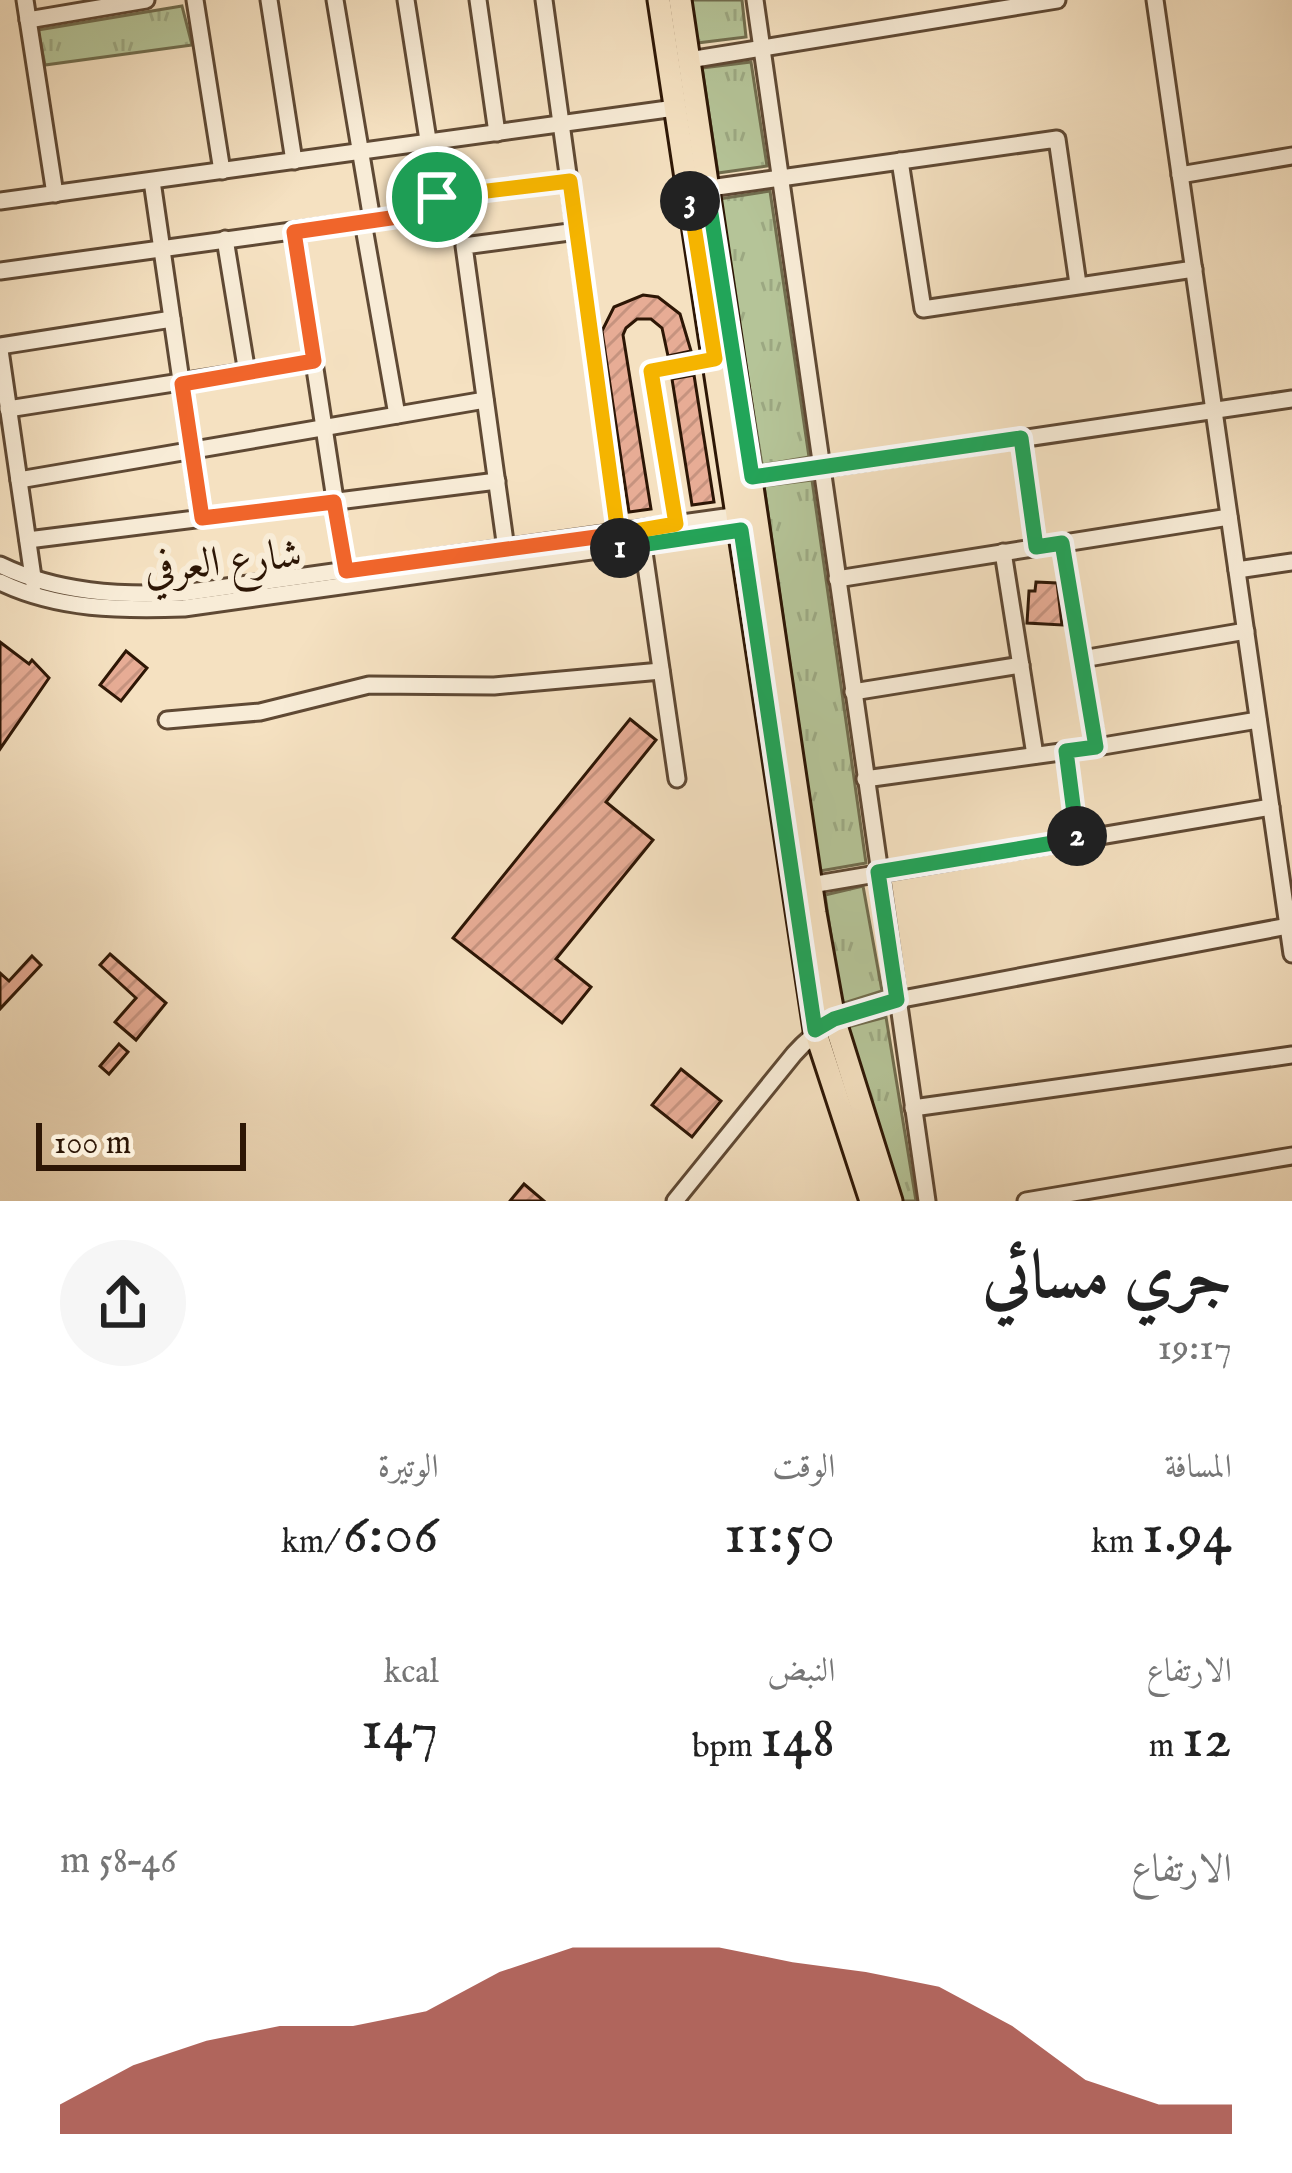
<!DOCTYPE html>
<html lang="ar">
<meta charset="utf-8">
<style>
:root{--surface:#fff;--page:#f6f6f6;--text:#222;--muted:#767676;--accent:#8f2418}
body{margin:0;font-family:"IM FELL English",Amiri,serif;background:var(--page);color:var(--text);direction:rtl;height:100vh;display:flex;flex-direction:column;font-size:45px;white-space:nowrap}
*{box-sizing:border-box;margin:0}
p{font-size:39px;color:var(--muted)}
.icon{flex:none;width:66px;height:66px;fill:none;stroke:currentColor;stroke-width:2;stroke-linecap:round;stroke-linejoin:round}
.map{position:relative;height:1201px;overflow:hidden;direction:ltr}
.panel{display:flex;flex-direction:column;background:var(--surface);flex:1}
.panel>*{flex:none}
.scale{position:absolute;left:36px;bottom:30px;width:210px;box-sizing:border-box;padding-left:12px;border:6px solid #2d1605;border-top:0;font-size:33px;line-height:42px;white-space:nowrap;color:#2d1605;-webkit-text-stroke:9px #f8ecd7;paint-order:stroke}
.pin{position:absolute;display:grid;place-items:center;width:102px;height:102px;color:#fff;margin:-51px;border:6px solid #fff;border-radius:50%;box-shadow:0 3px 12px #0007}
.km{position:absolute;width:60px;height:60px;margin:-30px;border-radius:50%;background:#222;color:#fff;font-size:33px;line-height:60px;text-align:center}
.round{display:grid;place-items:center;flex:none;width:126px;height:126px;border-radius:63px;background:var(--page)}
.overview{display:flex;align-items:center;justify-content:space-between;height:204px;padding:0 60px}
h1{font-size:66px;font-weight:600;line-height:90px}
.stats{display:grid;grid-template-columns:repeat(3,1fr);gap:18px;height:204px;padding:12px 60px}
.stats div{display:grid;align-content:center}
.stats b{font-size:60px;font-weight:600}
.stats small{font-size:33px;font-weight:400}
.stats p{font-size:33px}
.chart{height:336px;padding:24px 60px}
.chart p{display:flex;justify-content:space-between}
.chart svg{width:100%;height:216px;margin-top:12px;fill:var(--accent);opacity:.7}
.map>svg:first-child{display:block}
</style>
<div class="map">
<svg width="1292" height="1201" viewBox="0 0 1292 1201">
<defs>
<pattern id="grass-tufts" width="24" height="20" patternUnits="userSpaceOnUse" patternTransform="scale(3)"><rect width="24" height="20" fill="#b5c498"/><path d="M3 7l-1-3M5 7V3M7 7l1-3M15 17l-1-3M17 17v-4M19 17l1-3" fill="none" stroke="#9ca882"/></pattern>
<pattern id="building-hatch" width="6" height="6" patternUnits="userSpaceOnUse" patternTransform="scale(3)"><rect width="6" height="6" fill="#e7ac95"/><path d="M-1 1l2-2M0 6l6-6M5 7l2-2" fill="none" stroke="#c6937f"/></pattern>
</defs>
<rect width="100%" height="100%" fill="#f5e1c1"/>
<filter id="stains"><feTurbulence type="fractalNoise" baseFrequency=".00167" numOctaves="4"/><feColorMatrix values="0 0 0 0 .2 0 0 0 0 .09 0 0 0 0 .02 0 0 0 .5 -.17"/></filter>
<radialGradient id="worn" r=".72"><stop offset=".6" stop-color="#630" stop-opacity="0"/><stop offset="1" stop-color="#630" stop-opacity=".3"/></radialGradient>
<g fill="url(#grass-tufts)" stroke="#716d4e" stroke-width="3">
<path d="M 691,0 L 742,0 L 746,37 L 697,43 Z"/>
<path d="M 182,6 L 192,45 L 45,65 L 38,30 Z"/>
<path d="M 751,62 L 767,166 L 718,173 L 702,68 Z"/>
<path d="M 770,191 L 809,457 L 762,465 L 719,199 Z"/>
<path d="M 812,480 L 866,863 L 820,871 L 764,486 Z"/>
<path d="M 863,886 L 882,991 L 841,1004 L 825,895 Z"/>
<path d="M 886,1017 L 916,1201 L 901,1201 L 848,1027 Z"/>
</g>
<g fill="url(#building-hatch)" stroke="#2d1605" stroke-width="3">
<path d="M 643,295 L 658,297 L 680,314 L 691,351 L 668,356 L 662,328 L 651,319 L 637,319 L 626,328 L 623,335 L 651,509 L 629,512 L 602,331 L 614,307 Z"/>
<path d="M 694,375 L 714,502 L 692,505 L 672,379 Z"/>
<path d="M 1036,582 L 1057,583 L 1062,625 L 1027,623 L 1029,591 L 1035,591 Z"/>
<path d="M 0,642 L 29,664 L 32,660 L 49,678 L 0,749 Z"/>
<path d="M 126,651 L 147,668 L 121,701 L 100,685 Z"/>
<path d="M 630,719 L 656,740 L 606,802 L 653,840 L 556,959 L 591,987 L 562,1023 L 453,938 Z"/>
<path d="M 110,954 L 166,1003 L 136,1040 L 115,1022 L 136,998 L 100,965 Z"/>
<path d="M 32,956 L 41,965 L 0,1009 L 0,973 L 9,981 Z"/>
<path d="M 119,1044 L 128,1052 L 109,1074 L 100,1066 Z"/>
<path d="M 681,1069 L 721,1101 L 692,1137 L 652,1105 Z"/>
<path d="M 524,1184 L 544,1201 L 510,1201 Z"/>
</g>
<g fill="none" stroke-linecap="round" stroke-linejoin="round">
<g stroke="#5f4934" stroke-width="21">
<g id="minor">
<path d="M 25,0 L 55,194"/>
<path d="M 195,0 L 222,171"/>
<path d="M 269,0 L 294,161"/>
<path d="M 335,0 L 372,220 L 439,211 L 437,197"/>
<path d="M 406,0 L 437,197 L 570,181"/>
<path d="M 478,0 L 497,133"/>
<path d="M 544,0 L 619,544"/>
<path d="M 1155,0 L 1292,954"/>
<path d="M 28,20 L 146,0"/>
<path d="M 689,60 L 1057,0"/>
<path d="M 900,161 L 923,309 L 1194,269"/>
<path d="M 1180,175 L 1292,156"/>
<path d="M 152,181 L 201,518"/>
<path d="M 703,189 L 1057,139 L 1078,284"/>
<path d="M 0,201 L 675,108"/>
<path d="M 363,222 L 397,415"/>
<path d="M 294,232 L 346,571"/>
<path d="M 225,239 L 247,373"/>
<path d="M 0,271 L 372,220"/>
<path d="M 0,346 L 172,319"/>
<path d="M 0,350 L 34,584"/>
<path d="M 8,409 L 314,361"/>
<path d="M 1021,438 L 1036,547"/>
<path d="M 752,477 L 822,468 L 755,0"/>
<path d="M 19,480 L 485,400"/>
<path d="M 676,524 L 651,371 L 715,359"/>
<path d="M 28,540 L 497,481"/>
<path d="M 1062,543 L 1097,747 L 1258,720"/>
<path d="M 643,545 L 677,779"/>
<path d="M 506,549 L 464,246 L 577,231"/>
<path d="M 1003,552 L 1035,755"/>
<path d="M 0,565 C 58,593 120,596 183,593 L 739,515"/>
<path d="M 1237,570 L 1292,562"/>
<path d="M 837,579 L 1229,517"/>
<path d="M 0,582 C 58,610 121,610 184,608 L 741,530"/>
<path d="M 1082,659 L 1246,631"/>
<path d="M 853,692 L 1021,665"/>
<path d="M 167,720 L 260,712 L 369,685 L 494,686 L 661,671"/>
<path d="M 1066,751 L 1077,839"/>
<path d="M 865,779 L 1097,747"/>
<path d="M 811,885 L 1271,807"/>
<path d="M 913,1108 L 1292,1055"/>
<path d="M 675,1201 L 794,1054 C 826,1018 853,1014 897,1000 L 1288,926"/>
<path d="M 927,1201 L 822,468 L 1292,399"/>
<path d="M 1026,1201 L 1292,1156"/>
</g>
</g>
<g stroke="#2d1605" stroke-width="27">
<g id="major">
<path d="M 659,0 L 815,1030 L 871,1201"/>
<path d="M 680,0 L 815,913 L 834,1019 L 891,1201"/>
</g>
</g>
<use href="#minor" stroke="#f8ecd7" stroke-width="15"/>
<use href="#major" stroke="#f5e1c1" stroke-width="21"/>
</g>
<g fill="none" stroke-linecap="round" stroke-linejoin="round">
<g stroke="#fff" stroke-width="24">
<path id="split-1" d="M 437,197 L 439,211 L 294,232 L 314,361 L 182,384 L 202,518 L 334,502 L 346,571 L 618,534 L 620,548"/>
</g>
<g stroke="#fff" stroke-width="24">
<path id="split-2" d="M 620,548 L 741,530 L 815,1030 L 834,1019 L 897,1000 L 878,872 L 1077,839 L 1077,836"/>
</g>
<g stroke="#fff" stroke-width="24">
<path id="split-3" d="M 690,201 L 688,191 L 707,188 L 752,477 L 1021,438 L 1036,547 L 1062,543 L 1096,747 L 1066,751 L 1077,836"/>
</g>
<g stroke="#fff" stroke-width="24">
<path id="split-4" d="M 437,197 L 570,181 L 618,534 L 676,524 L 651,371 L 715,359 L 690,201"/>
</g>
<use href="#split-1" stroke="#f0652b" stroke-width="15"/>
<use href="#split-2" stroke="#22a559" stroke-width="15"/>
<use href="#split-3" stroke="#22a559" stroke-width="15"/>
<use href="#split-4" stroke="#f5b400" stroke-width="15"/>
</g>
<g text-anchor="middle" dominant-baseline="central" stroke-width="12" stroke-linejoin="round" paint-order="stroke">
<g font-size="42" fill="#2d1605" stroke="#f8ecd7">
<text transform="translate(223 563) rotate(-6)">شارع العرفي</text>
</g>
</g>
<rect width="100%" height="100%" filter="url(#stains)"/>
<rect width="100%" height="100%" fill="url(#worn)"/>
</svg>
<div class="scale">100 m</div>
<div class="pin" style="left:437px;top:197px;background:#1e9e55"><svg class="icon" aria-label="arrive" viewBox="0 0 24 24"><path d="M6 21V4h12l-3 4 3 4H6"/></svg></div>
<b class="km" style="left:620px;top:548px">1</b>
<b class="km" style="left:1077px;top:836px">2</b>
<b class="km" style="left:690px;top:201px">3</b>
</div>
<section class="panel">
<div class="overview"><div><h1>جري مسائي</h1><p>19:17</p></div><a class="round"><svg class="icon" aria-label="share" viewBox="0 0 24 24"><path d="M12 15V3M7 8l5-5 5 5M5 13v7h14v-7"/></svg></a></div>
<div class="stats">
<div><p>المسافة</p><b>1.94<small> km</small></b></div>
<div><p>الوقت</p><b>11:50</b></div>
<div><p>الوتيرة</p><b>6:06<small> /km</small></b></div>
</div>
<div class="stats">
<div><p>الارتفاع</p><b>12<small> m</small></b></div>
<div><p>النبض</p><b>148<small> bpm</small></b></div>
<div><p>kcal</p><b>147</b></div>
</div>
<div class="chart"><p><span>الارتفاع</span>46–58 m</p>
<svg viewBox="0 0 160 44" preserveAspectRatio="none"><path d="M0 44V38L10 30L20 25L30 22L40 22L50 19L60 11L70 6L80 6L90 6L100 9L110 11L120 14L130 22L140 33L150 38L160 38V44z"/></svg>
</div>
</section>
